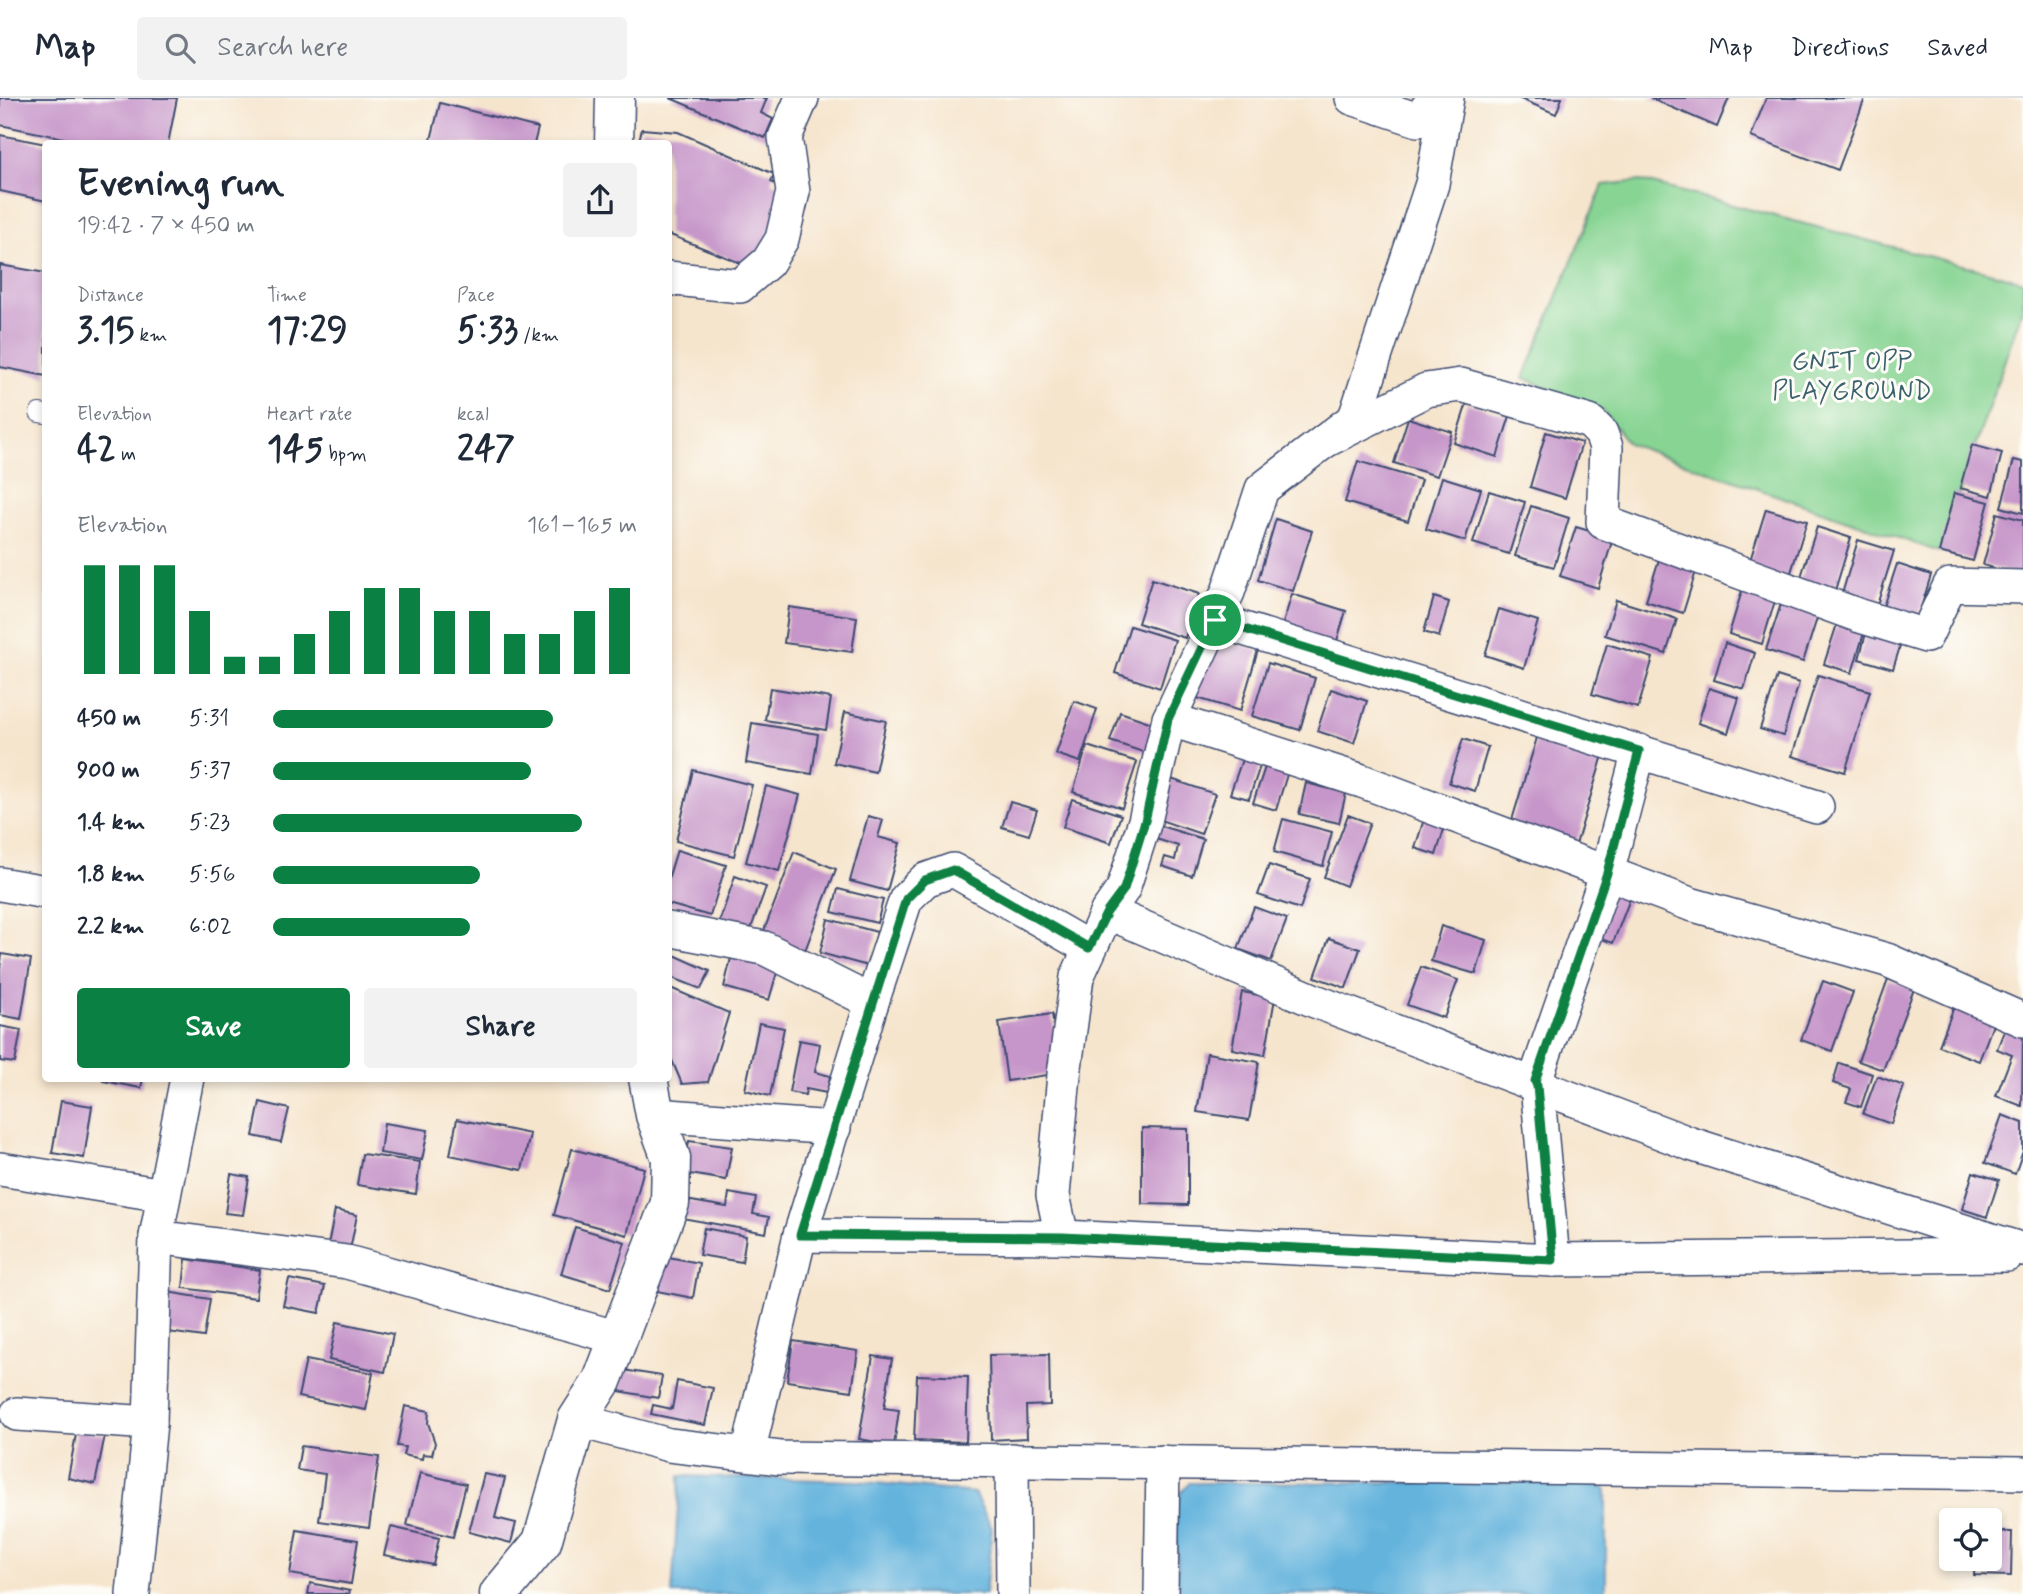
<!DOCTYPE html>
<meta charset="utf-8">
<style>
:root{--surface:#fff;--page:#f2f2f3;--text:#1f2937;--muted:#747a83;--line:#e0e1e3;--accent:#0b8043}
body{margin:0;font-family:Mynerve,sans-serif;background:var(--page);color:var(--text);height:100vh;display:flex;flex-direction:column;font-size:26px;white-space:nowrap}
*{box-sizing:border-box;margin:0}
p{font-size:23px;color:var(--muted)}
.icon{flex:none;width:38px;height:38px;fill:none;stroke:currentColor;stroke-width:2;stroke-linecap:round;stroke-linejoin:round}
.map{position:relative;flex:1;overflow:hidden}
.side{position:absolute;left:42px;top:42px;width:630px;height:942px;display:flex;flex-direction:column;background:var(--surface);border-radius:7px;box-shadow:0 4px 10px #0003}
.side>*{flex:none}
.buttons{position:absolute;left:1939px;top:1410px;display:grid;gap:14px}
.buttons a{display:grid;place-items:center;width:63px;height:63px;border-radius:7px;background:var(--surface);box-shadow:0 4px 10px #0003;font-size:35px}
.pin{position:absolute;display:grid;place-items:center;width:60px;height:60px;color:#fff;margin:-30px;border:4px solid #fff;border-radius:50%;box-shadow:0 2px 7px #0007}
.round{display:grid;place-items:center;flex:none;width:74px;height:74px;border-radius:7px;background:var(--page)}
.head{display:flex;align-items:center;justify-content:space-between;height:119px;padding:0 35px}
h1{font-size:38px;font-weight:700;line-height:52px}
.metrics{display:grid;grid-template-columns:repeat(3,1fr);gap:10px;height:119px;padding:7px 35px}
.metrics div{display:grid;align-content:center}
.metrics b{font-size:35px;font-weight:700}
.metrics small{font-size:19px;font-weight:400}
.metrics p{font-size:19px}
.chart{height:196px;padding:14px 35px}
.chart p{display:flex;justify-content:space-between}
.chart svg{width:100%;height:126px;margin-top:7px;stroke:var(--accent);stroke-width:6}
.action{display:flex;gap:14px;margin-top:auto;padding:14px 35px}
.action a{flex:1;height:80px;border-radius:7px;background:var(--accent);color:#fff;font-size:28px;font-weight:700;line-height:80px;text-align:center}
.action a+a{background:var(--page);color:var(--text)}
ul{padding:0 35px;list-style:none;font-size:23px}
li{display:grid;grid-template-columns:112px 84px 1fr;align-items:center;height:52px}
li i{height:18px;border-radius:9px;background:var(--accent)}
header{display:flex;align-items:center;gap:42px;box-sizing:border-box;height:98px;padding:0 35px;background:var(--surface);border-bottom:2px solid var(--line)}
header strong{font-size:33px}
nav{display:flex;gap:38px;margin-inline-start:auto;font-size:24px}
.search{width:490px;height:63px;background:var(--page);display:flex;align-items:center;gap:18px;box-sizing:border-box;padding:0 24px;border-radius:7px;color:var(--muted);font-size:26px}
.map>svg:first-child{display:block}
</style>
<header>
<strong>Map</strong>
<div class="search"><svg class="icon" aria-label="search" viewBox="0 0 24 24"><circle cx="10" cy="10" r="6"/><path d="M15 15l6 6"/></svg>Search here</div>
<nav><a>Map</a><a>Directions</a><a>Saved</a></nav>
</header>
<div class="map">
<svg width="2023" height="1496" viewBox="0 0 2023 1496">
<rect width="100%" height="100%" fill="#fdfcf7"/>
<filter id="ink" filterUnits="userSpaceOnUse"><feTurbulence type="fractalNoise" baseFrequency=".0143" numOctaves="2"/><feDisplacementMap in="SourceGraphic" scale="14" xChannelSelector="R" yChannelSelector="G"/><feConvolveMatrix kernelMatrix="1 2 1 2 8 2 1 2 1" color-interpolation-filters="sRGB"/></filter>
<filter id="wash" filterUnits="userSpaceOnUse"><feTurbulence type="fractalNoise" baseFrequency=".00686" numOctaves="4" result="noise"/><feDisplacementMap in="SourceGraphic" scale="28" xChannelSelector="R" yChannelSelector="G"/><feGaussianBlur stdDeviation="1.57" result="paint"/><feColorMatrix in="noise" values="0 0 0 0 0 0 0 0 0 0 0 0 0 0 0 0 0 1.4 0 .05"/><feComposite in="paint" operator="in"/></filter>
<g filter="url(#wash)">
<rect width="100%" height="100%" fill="#f6e5cd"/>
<path fill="#87d493" stroke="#518278" stroke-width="2" d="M 1641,83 L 2023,183 L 2023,209 L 1939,454 L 1629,346 L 1603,313 L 1524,280 L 1603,87 Z"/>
<g fill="#63b3dd" stroke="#3f719e" stroke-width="2">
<path d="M 680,1378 L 857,1383 L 974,1395 L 992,1430 L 985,1496 L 672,1496 Z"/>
<path d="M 1585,1384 L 1606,1391 L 1606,1496 L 1178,1496 L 1176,1401 L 1189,1385 Z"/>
</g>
<g id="blocks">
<g fill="#c695c9">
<path d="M 0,0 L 177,0 L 168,46 L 92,46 L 0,27 Z"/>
<path d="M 670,0 L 767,0 L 761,15 L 773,21 L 765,40 Z"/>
<path d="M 1518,0 L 1562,0 L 1556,16 Z"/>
<path d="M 1650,0 L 1729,0 L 1717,29 Z"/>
<path d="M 1766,0 L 1865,0 L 1838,72 L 1751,39 Z"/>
<path d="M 440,5 L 538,30 L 534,46 L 430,46 Z"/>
<path d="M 642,31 L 678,34 L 774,76 L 771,84 L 789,92 L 753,170 L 668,136 L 668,46 L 638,46 Z"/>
<path d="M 0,37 L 46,46 L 46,103 L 0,93 Z"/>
<path d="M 0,167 L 46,175 L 46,278 L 0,269 Z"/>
<path d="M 1467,305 L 1510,318 L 1497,359 L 1454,345 Z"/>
<path d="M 1408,320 L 1452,334 L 1437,378 L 1394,365 Z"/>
<path d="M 1546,334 L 1582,345 L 1565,400 L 1530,389 Z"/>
<path d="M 1972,347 L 2002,355 L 1991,398 L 1960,390 Z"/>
<path d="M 2014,362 L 2023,364 L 2023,415 L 2001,409 Z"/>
<path d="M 1358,363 L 1421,382 L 1408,423 L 1345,404 Z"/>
<path d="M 1442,379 L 1481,391 L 1465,443 L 1426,431 Z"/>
<path d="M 1489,393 L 1525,404 L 1509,456 L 1473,445 Z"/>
<path d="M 1954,395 L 1989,404 L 1973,463 L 1939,454 Z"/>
<path d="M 1531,408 L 1569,420 L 1554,469 L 1515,458 Z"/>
<path d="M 1766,411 L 1807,423 L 1788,484 L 1747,472 Z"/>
<path d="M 1997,415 L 2023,422 L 2023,478 L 1983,467 Z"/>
<path d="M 1276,421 L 1312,433 L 1293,493 L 1258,482 Z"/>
<path d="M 1576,429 L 1613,440 L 1598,490 L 1560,478 Z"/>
<path d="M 1817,429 L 1851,440 L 1833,499 L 1798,488 Z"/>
<path d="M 1858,442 L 1894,453 L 1877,507 L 1842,496 Z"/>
<path d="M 1661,455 L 1698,467 L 1683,515 L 1646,503 Z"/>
<path d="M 1897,466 L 1931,477 L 1915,529 L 1880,518 Z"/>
<path d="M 1152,481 L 1199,496 L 1185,540 L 1138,525 Z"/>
<path d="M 1744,486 L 1777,496 L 1762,546 L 1729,536 Z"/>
<path d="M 1292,496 L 1346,513 L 1335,549 L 1281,532 Z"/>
<path d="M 1434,499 L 1449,504 L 1439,539 L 1424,534 Z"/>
<path d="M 1783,500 L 1820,511 L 1803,564 L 1766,552 Z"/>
<path d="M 1616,502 L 1677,521 L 1666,556 L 1605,537 Z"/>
<path d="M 789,509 L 857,519 L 852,554 L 784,545 Z"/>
<path d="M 1499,511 L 1538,523 L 1524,570 L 1485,557 Z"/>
<path d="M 1839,520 L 1866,528 L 1852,575 L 1824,566 Z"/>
<path d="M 1130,528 L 1175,542 L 1160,590 L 1115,575 Z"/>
<path d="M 1868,528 L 1903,539 L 1893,571 L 1859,561 Z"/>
<path d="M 1213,538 L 1258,552 L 1240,613 L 1194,599 Z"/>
<path d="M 1725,545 L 1755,555 L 1744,591 L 1714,582 Z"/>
<path d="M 1607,546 L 1653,560 L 1638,610 L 1592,596 Z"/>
<path d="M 1268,565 L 1315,580 L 1300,632 L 1252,618 Z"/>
<path d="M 1818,577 L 1870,593 L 1845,674 L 1792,658 Z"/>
<path d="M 1777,578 L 1799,585 L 1783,638 L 1760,631 Z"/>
<path d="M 770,590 L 831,600 L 826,632 L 765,622 Z"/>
<path d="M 1709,590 L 1739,600 L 1728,635 L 1698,625 Z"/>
<path d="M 1331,591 L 1367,603 L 1354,645 L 1317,633 Z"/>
<path d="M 1074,603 L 1097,611 L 1080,664 L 1056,656 Z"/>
<path d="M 845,614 L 886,623 L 875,674 L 834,665 Z"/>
<path d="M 1120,614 L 1158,627 L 1149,656 L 1110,643 Z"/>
<path d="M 752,625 L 818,636 L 812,676 L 746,665 Z"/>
<path d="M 1539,633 L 1604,654 L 1574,753 L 1509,732 Z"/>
<path d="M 1463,641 L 1488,649 L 1475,693 L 1449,685 Z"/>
<path d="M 1087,648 L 1137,664 L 1122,710 L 1073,694 Z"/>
<path d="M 1246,650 L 1264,656 L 1249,701 L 1230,696 Z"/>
<path d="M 1268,660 L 1290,667 L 1276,712 L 1253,705 Z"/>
<path d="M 693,672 L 752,687 L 734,758 L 676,743 Z"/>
<path d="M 1171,681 L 1215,696 L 1201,736 L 1157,721 Z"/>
<path d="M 1306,685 L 1346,695 L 1339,725 L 1299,716 Z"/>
<path d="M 766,688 L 800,697 L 779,773 L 746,764 Z"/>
<path d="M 1072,701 L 1121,717 L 1111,745 L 1063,729 Z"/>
<path d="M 1010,704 L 1037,712 L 1029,737 L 1002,729 Z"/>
<path d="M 1348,717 L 1370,725 L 1346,788 L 1324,779 Z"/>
<path d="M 868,718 L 883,722 L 878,739 L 900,745 L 887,793 L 850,783 Z"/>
<path d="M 1425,718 L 1446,725 L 1436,757 L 1415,750 Z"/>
<path d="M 1283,721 L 1332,734 L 1323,768 L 1274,754 Z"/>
<path d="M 1154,726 L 1203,741 L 1192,778 L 1162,768 L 1165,759 L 1175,762 L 1178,748 L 1150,739 Z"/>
<path d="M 677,752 L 726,767 L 710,818 L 668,806 L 668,781 Z"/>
<path d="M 794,754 L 836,771 L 804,855 L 762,838 Z"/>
<path d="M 1269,767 L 1310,781 L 1300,811 L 1258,797 Z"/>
<path d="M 735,778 L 766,789 L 749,836 L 719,825 Z"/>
<path d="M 838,791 L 883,802 L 877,825 L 832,814 Z"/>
<path d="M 1613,792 L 1631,798 L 1613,845 L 1596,839 Z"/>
<path d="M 1254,809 L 1287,821 L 1271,863 L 1238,851 Z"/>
<path d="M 828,821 L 877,834 L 868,868 L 820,855 Z"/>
<path d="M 1441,828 L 1486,842 L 1476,876 L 1431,863 Z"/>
<path d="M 1329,840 L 1360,851 L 1346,890 L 1315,879 Z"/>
<path d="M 733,852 L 780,864 L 769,902 L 724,889 Z"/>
<path d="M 2,856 L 31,861 L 21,921 L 0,917 L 0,871 Z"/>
<path d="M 672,856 L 710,873 L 701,891 L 668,878 L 668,864 Z"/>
<path d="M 1421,869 L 1458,882 L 1444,920 L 1407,907 Z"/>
<path d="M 1888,881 L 1914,891 L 1883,972 L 1858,963 Z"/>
<path d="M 1823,883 L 1853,894 L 1832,953 L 1801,942 Z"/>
<path d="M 668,889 L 729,915 L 708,984 L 682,986 L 668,953 Z"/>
<path d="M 1242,894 L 1275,900 L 1265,957 L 1232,951 Z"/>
<path d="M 1955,906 L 1995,921 L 1979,963 L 1939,948 Z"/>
<path d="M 1052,916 L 1061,975 L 1007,983 L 999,924 Z"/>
<path d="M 2008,923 L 2023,929 L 2022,1008 L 1996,998 L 2012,957 L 1997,951 Z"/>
<path d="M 759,925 L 784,930 L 770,998 L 745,992 Z"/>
<path d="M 0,928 L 21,932 L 15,965 L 0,963 Z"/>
<path d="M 799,942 L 820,946 L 815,974 L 830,978 L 827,995 L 806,991 L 805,997 L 789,994 Z"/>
<path d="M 1207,955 L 1259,964 L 1249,1022 L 1197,1014 Z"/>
<path d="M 1839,965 L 1872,976 L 1861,1009 L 1846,1004 L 1851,991 L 1833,985 Z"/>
<path d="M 1877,978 L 1904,988 L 1891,1026 L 1863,1016 Z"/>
<path d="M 104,980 L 143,980 L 141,990 L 103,983 Z"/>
<path d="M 61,1003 L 92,1008 L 84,1060 L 52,1055 Z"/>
<path d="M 260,1004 L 289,1011 L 281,1044 L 253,1038 Z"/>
<path d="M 2002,1017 L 2023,1025 L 2023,1053 L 2015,1076 L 1985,1065 Z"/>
<path d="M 457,1021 L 530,1036 L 522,1072 L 450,1057 Z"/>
<path d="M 384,1025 L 428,1032 L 422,1062 L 380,1055 Z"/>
<path d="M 1142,1030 L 1188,1031 L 1188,1107 L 1142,1106 Z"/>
<path d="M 689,1043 L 732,1049 L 726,1082 L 684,1075 Z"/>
<path d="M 572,1051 L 644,1070 L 627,1137 L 554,1117 Z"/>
<path d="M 362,1056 L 420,1064 L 416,1096 L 357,1087 Z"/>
<path d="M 1973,1074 L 1999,1082 L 1987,1119 L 1962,1111 Z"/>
<path d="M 231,1076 L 249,1079 L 243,1117 L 225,1115 Z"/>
<path d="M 729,1095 L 756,1100 L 753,1116 L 769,1119 L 766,1135 L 682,1120 L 685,1102 L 727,1109 Z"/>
<path d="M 335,1112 L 357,1117 L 350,1152 L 328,1147 Z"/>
<path d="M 575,1129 L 625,1144 L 610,1191 L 561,1176 Z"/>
<path d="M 704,1130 L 746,1138 L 742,1164 L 699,1157 Z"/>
<path d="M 663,1158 L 699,1165 L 693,1200 L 657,1193 Z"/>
<path d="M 186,1161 L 260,1172 L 256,1200 L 183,1190 Z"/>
<path d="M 289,1181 L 325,1188 L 319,1215 L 283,1208 Z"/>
<path d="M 167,1194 L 210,1201 L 204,1239 L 161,1233 Z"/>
<path d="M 337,1224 L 393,1236 L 385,1274 L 329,1262 Z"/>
<path d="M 793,1243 L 858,1253 L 852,1293 L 787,1283 Z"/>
<path d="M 1049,1256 L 1050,1307 L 1026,1308 L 1027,1340 L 991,1342 L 989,1257 Z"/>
<path d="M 873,1258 L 892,1261 L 884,1310 L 899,1312 L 894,1347 L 859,1341 Z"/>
<path d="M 306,1262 L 373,1275 L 366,1312 L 298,1299 Z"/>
<path d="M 623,1272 L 662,1278 L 658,1300 L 619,1293 Z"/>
<path d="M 917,1277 L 968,1279 L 966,1344 L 914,1342 Z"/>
<path d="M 677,1283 L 713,1290 L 705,1327 L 651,1316 L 653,1307 L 672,1311 Z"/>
<path d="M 405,1308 L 429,1313 L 428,1325 L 435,1345 L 432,1357 L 423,1356 L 422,1361 L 403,1357 L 405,1349 L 397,1348 Z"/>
<path d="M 77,1331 L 105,1337 L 95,1386 L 68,1380 Z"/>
<path d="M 301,1348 L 379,1359 L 369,1430 L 319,1423 L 325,1376 L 297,1372 Z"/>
<path d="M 420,1375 L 466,1386 L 453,1439 L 407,1427 Z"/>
<path d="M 484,1376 L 505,1380 L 495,1420 L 516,1425 L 511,1445 L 469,1434 Z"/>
<path d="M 391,1429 L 439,1440 L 433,1467 L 384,1457 Z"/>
<path d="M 297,1432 L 358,1442 L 351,1486 L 290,1476 Z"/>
<path d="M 1990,1434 L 2012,1434 L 2011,1478 L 1974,1477 L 1975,1461 L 1990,1461 Z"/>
<path d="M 310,1485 L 350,1493 L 349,1496 L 308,1496 Z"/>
</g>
</g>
</g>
<g filter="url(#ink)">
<use href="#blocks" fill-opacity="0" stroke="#3c4a6f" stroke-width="2"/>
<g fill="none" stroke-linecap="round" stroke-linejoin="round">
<g stroke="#3c4a6f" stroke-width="20">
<path id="lane" d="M 39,315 L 46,316"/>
</g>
<g stroke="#3c4a6f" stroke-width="36">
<g id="street">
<path d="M 1352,0 L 1418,22 L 1435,0"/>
<path d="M 668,180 L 740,188 L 768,164 L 782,141 L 793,94 L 785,39 L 802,0"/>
<path d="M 1325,343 L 1426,292 L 1461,287 L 1590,324 L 1601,335 L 1606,349 L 1603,424 L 1860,518 L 1926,538 L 1950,487 L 2023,489"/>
<path d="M 1215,522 L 1817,709"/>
<path d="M 1169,621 L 1228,494 L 1262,391 L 1355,320 L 1432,86 L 1447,0"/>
<path d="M 0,786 L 46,794"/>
<path d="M 1107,814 L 1315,903 L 1691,1046 L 2023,1152"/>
<path d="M 668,831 L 764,850 L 872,904 L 800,1137"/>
<path d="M 872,904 L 906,801 L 925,782 L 953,772 L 1089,850"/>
<path d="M 187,980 L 156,1139 L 347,1164 L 619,1240"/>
<path d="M 655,1017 L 834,1030"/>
<path d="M 0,1071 L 164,1097"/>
<path d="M 1062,1139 L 1553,1162 L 2007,1157"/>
<path d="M 1553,1162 L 1537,987 L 1535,983 L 1607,775 L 1639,653"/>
<path d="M 17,1316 L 150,1325 L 156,1139"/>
<path d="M 577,1322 L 669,1347 L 780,1360 L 2023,1375"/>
<path d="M 748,1355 L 800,1137 L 1062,1139 L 1053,1097 L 1064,977 L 1077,879 L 1107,814 L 1123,791 L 1145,723 L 1169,621 L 1362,683 L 1690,806 L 1887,862 L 2023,922"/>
<path d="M 1012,1362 L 1013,1496"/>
<path d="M 133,1496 L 150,1325"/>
<path d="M 1161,1496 L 1163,1364"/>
</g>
</g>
<g stroke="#3c4a6f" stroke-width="41">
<g id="secondary">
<path d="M 614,46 L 615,0"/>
<path d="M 499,1496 L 542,1444 L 577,1322 L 602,1283 L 670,1105 L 671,1060 L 655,1017 L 648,980"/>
</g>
</g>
<use href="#lane" stroke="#fff" stroke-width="18"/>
<use href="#street" stroke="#fff" stroke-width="33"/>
<use href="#secondary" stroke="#fff" stroke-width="38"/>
</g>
</g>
<g fill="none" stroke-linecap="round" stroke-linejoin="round" filter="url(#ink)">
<g stroke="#fff" stroke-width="14">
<path id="route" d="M 1215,522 L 1639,653 L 1607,775 L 1535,983 L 1537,988 L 1553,1162 L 1062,1139 L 800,1137 L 906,801 L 925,782 L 953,772 L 1089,850 L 1107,814 L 1124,791 L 1145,723 L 1168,621 Z"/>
</g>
<use href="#route" stroke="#0b8043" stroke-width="9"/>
</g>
<g text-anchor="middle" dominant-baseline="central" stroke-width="6" stroke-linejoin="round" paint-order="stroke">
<g font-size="26" fill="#3b616e" stroke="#fdfcf7">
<text x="1852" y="264">GNIT OPP<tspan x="1852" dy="30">PLAYGROUND</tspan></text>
</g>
</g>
</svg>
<div class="buttons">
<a><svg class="icon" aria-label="locate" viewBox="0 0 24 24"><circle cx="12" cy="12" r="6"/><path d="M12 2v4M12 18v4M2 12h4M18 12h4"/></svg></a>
</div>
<div class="pin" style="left:1215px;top:522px;background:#1e9e55"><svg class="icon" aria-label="arrive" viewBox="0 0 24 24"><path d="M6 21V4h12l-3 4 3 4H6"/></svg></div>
<section class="side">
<div class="head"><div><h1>Evening run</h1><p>19:42 · 7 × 450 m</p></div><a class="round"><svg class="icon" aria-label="share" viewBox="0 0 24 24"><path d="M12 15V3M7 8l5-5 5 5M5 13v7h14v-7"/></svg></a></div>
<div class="metrics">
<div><p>Distance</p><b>3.15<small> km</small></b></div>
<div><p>Time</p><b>17:29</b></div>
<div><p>Pace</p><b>5:33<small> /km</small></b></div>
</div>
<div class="metrics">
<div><p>Elevation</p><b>42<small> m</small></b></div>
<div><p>Heart rate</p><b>145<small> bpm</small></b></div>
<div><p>kcal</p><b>247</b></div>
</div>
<div class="chart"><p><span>Elevation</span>161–165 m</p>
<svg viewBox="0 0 160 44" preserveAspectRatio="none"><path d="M5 44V6M15 44V6M25 44V6M35 44V22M45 44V38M55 44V38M65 44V30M75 44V22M85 44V14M95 44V14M105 44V22M115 44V22M125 44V30M135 44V30M145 44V22M155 44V14"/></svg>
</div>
<ul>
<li><b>450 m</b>5:31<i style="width:77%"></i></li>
<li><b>900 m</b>5:37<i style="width:71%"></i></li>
<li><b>1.4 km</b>5:23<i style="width:85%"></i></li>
<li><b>1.8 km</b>5:56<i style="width:57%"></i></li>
<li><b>2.2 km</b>6:02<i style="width:54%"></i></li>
</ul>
<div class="action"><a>Save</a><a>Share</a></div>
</section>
</div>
